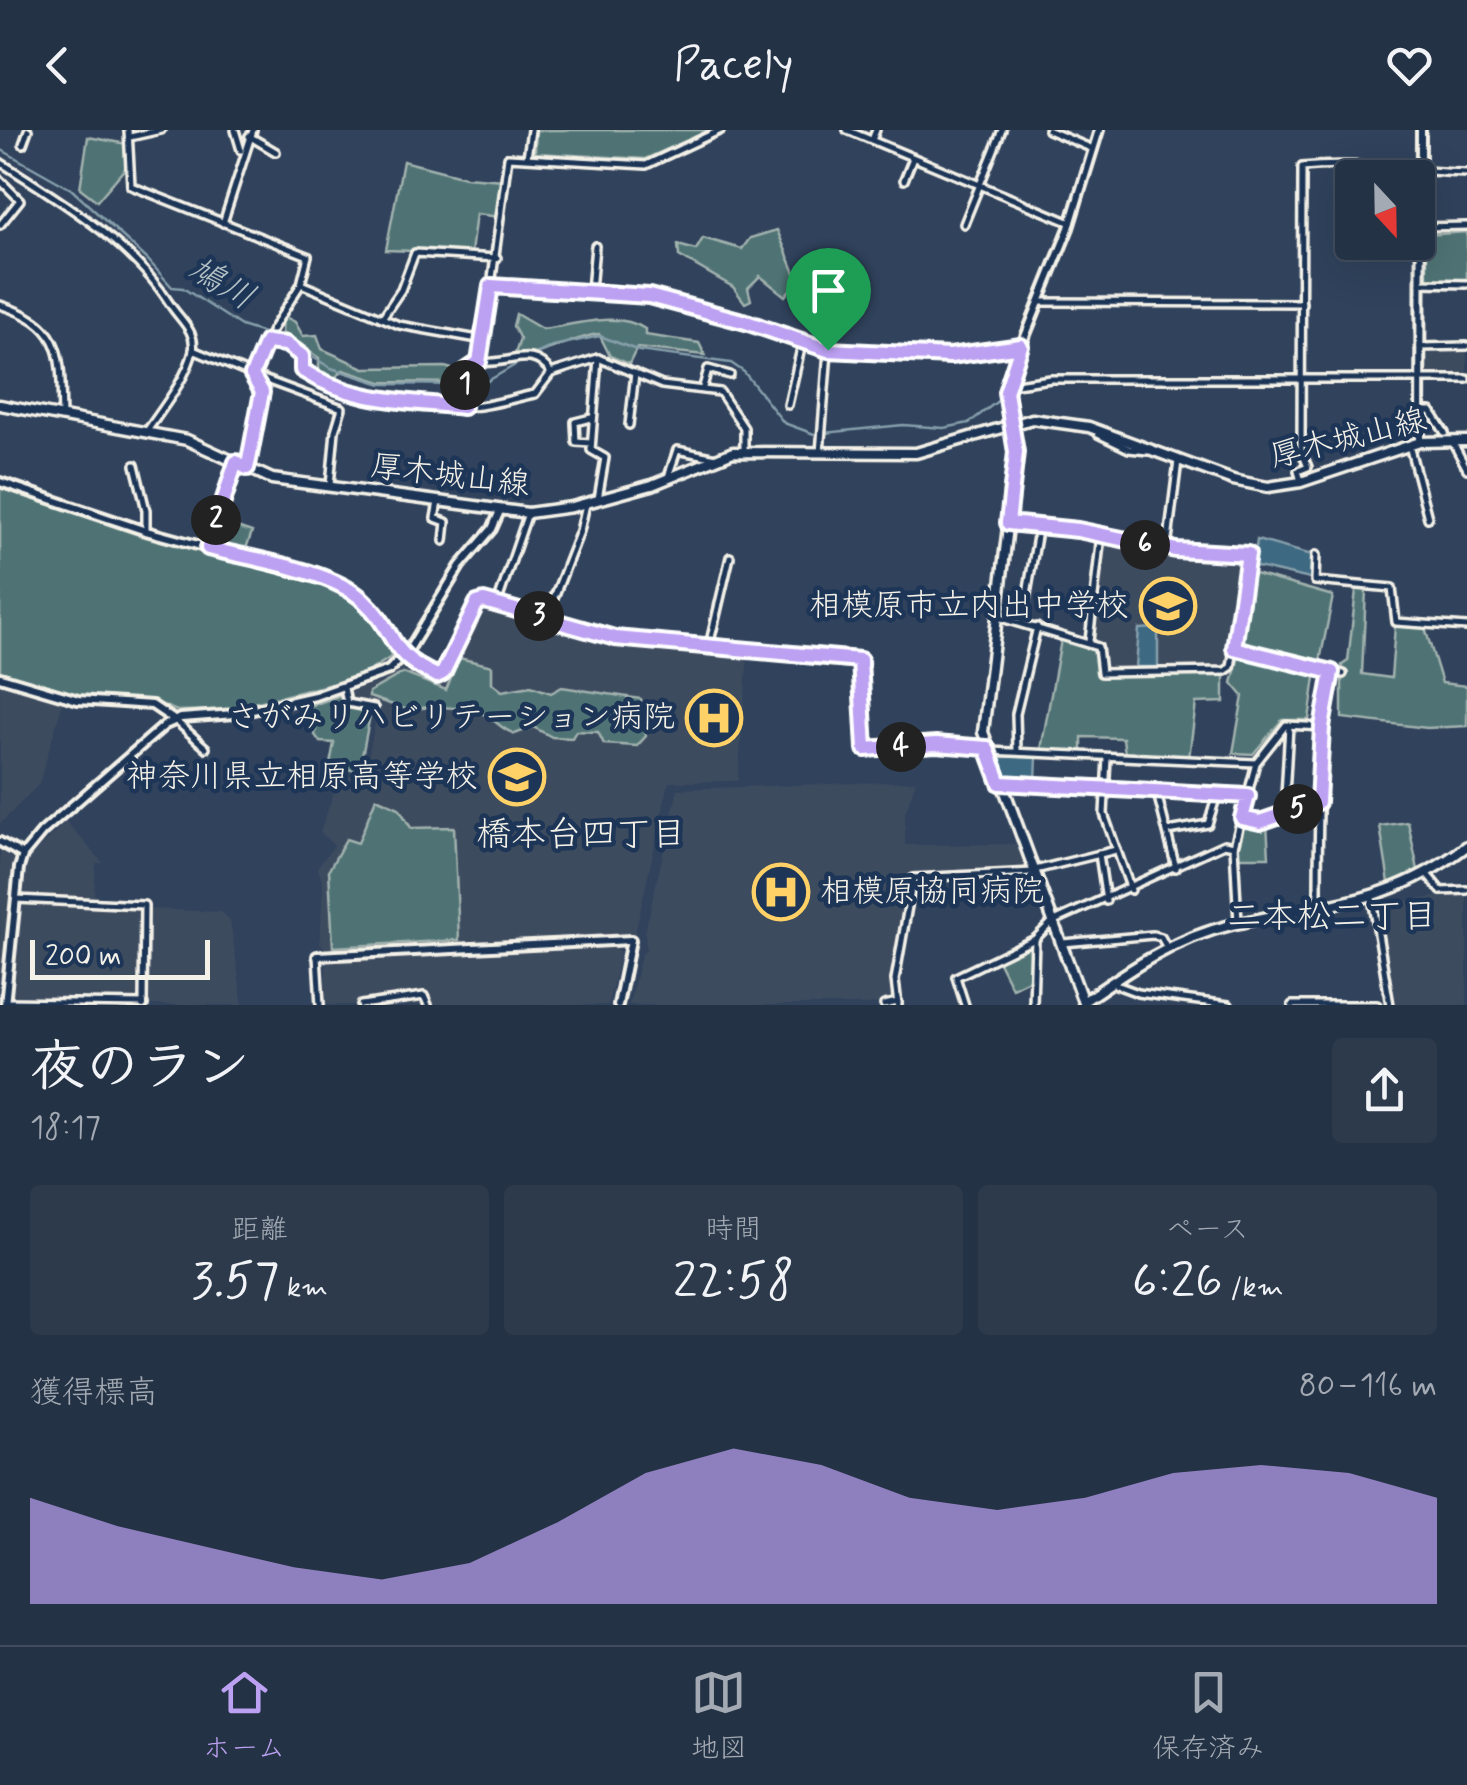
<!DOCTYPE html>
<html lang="ja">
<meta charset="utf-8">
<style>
:root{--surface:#243245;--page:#2c3a4c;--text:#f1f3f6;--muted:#a3aab3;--line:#414d5e;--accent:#bca0f2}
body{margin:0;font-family:Mynerve,"Klee One",sans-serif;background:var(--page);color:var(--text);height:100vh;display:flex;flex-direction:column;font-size:38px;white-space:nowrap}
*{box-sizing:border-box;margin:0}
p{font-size:32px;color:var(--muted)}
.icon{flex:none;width:55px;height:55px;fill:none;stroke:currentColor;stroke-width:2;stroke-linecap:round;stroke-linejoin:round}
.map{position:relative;height:875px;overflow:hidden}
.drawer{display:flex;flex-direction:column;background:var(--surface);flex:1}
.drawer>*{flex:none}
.needle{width:65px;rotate:158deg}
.controls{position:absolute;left:1335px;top:30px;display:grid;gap:20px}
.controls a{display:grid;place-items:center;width:100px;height:100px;border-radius:10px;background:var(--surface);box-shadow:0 10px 40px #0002,0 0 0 2px var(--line);font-size:50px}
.scale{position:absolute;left:30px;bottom:25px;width:180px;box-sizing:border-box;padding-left:10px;border:5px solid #f4f1e8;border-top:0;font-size:28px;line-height:35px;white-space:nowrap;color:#f4f1e8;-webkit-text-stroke:8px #1d3557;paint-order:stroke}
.pin{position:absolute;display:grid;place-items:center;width:85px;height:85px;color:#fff;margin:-102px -42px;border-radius:50% 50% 50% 0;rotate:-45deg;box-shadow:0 0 10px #0007}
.pin .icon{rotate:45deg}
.km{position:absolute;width:50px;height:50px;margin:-25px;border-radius:50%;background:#222;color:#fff;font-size:28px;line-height:50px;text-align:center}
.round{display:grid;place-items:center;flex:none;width:105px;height:105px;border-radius:10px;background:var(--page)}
.headline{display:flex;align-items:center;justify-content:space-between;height:170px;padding:0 30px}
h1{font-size:55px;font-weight:600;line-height:75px}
.stats{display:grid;grid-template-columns:repeat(3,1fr);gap:15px;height:170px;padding:10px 30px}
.stats div{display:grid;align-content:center;border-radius:10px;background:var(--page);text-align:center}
.stats b{font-size:50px;font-weight:600}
.stats small{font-size:28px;font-weight:400}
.stats p{font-size:28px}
.chart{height:280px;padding:20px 30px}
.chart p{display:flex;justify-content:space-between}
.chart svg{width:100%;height:180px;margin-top:10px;fill:var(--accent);opacity:.7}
header{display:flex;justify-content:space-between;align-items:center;height:130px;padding:0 30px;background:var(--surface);font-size:45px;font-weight:600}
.tabs{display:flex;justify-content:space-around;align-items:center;height:140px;border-top:2px solid var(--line);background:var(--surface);font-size:28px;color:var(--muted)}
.tabs a{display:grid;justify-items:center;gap:5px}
.tabs .active{color:var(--accent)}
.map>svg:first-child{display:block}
</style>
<header><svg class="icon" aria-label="back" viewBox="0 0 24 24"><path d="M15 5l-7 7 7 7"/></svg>Pacely<svg class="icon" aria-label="heart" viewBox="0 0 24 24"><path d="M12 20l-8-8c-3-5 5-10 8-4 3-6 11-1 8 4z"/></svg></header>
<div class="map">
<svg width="1467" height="875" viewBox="0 0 1467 875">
<rect width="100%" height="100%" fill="#30425c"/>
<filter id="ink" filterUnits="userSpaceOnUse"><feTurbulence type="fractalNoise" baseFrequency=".01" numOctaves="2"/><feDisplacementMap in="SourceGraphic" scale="20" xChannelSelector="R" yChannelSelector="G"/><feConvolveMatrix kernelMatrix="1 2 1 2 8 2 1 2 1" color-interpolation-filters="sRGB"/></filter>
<g filter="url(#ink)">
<g fill="#3e4b5f">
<rect x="1426" y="219" width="41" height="27"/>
<path d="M 1107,408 L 1178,422 L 1245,427 L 1228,537 L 1103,541 L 1103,517 L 1094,510 Z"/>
<path d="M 484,476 L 613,513 L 748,525 L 738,651 L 669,652 L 635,804 L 326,819 L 320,814 L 323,753 L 317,737 L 334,716 L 320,702 L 340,645 L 364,648 L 375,593 L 377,573 L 350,570 L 349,562 L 381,552 L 404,537 L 445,555 L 456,524 Z"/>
<path d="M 0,553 L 63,572 L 39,654 L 0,694 Z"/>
<path d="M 916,651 L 905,683 L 905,715 L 1015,714 L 1027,739 L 910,744 L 904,800 L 891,850 L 892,870 L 868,875 L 629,875 L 641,825 L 646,820 L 645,802 L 678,659 Z"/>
<path d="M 66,691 L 103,733 L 96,733 L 94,769 L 24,764 L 28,730 Z"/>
<path d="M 0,720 L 14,729 L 11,773 L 221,782 L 230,790 L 243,875 L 0,875 Z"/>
<path d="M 1467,763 L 1467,875 L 1394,875 L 1378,774 Z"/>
<path d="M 614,816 L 620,823 L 608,875 L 325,875 L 326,831 Z"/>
</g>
<g fill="#4f7375" stroke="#a2b2ae" stroke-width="2.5">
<path d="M 536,0 L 711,0 L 645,29 L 535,23 Z"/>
<path d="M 88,7 L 127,14 L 127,36 L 97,71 L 80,58 Z"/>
<path d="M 403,31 L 465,47 L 503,50 L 500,87 L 476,84 L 471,123 L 386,120 Z"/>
<path d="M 777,100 L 798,150 L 785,166 L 760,146 L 748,158 L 751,170 L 745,173 L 733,157 L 679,126 L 678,115 L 696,120 L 703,108 L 742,119 L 750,108 Z"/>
<path d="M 1467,102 L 1467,149 L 1427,149 L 1427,105 Z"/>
<path d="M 516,184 L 542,199 C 573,196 616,180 645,199 L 645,205 L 699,213 L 705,225 L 637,218 L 629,234 L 610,226 L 599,204 C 577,206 528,231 514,227 L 520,209 L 513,196 Z"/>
<path d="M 283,186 L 295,192 L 303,206 L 317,205 L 322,219 L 364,238 L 445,237 L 452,239 L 460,253 L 381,252 L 343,240 L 332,251 L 319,244 L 319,228 L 282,203 Z"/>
<path d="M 0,358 L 148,407 L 332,457 L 366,480 L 390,517 L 391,527 L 360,547 L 226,580 L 177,581 L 152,571 L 85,568 L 0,544 Z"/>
<path d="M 225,393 L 252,402 L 244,424 L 218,417 Z"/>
<path d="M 1248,442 L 1333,466 L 1319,536 L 1235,517 Z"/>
<path d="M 1356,460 L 1366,460 L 1362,544 L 1391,548 L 1395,496 L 1425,498 L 1442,553 L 1467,556 L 1467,596 L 1427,598 L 1342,588 L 1342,535 L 1348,531 Z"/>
<path d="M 1061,510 L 1098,520 L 1096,542 L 1101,544 L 1224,543 L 1224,572 L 1196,573 L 1189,628 L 1125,624 L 1123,608 L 1082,607 L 1082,622 L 1041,619 Z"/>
<path d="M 1239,526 L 1316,540 L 1309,590 L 1282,590 L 1253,624 L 1233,623 L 1243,566 L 1232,553 Z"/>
<path d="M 459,528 L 492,536 L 492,553 L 502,561 L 531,556 L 551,563 L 562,557 L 641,569 L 646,606 L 637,616 L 604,614 L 598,602 L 576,601 L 572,608 L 552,607 L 533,597 L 515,604 C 503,600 499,594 489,587 C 474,577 426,574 411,581 L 369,567 L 369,562 L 403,543 L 446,560 Z"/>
<path d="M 341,565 L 341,577 L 371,580 L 359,642 L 330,634 L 334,613 L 320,612 L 315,605 L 317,590 L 307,589 L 307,577 Z"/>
<path d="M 376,668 L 399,678 L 411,698 L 454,697 L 459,810 L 333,817 L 329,740 L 346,709 L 358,713 Z"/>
<path d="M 1246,691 L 1267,693 L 1269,727 L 1236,727 Z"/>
<path d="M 1408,692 L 1418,740 L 1389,753 L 1380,696 Z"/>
<path d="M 1029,812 L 1030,821 L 1035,821 L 1035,847 L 1012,858 L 997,828 Z"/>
</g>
<g fill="#3d6982" stroke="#869fab" stroke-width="2.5">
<path d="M 1257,410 L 1312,425 L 1310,449 L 1253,436 Z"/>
<path d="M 1158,498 L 1158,537 L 1136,537 L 1139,499 Z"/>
<path d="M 1037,626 L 1036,652 L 1007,648 L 999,627 Z"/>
</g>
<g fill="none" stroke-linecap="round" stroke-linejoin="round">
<g stroke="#869fab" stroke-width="2.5">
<path d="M 0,19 L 71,59 L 148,130 L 172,157 L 183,158 L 241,196 L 282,209 L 331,238 L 382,254 L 481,255 L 522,231"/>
<path d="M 530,227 L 553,216 L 600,206 L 639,221 L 731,233 L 744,242 L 784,293 L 814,304 L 903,295 L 944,298 L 969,293 L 999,270"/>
</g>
<g stroke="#f4f1e8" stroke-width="12">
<g id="minor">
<path d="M 128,0 L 131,56 L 308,126 L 301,154 L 399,195 L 478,209 L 491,156 L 614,160 L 649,166 L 747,192 L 828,221 L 950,226 L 1021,216"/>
<path d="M 235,0 L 241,20"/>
<path d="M 847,0 L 1071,93"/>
<path d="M 1048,0 L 1093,19"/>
<path d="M 249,6 L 276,22"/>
<path d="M 130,7 L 161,0"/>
<path d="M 872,10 L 876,0"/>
<path d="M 23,14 L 28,0"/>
<path d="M 527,27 L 531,0"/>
<path d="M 0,32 C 61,71 132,113 170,174 C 179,189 197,201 193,221 C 187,248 162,279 147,301"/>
<path d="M 0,50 L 20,70 L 0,95"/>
<path d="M 904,50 L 913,28"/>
<path d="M 223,93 L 253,0"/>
<path d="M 964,94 L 1002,0"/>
<path d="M 1420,97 L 1467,96"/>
<path d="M 1420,153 L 1467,154"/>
<path d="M 491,156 L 508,27 L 646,35 L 721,0"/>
<path d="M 591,160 L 595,116"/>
<path d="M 1040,172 L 1302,173"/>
<path d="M 0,175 C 66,196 60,226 62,287"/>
<path d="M 382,188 L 401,160 L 415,123 L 497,128"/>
<path d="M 266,212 L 288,215 L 302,225 L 302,240 C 345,267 416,279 467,277 C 489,277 513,268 535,264 L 551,243 L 598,228 L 662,255 L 720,262 L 744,298 L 744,321"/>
<path d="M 1420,217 L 1467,216"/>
<path d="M 193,220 L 255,246 L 260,256 L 247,338"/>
<path d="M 598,228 L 591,320 L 605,328 L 598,369"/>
<path d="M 479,232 C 509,236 532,214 551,243"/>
<path d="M 252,245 L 272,200 L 301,154"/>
<path d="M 255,246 L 342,278 L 335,301 L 330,355"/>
<path d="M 1009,255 L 1051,249 L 1467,249"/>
<path d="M 703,257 L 708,239 L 730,245"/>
<path d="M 788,275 L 802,214"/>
<path d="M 463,276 L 467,240 L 479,232 L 481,207"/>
<path d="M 1420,281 L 1431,281 L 1445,303"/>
<path d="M 591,288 L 575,292 L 576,312 L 591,313"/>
<path d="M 629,295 L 635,243"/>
<path d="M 1098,304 L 1129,319 L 1148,321"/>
<path d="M 1452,311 L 1467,339"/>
<path d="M 1409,315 L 1428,388"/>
<path d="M 820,323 L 828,221"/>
<path d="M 135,335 L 146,380 L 146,401"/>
<path d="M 668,347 L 677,320 L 716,328"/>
<path d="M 1301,351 L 1298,341 L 1308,337 L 1301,320 L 1302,37 C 1358,31 1411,42 1467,43"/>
<path d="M 438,372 L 435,388 L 446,392 L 444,411"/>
<path d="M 1167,418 L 1178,331"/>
<path d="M 1316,425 L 1315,451 L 1392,458 L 1396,492 L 1467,497"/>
<path d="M 497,474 L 528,383"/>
<path d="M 998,487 L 1098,517 L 1101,543 L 1225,541 L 1231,537 L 1249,425 L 1176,420 L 1078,400 L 1008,393"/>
<path d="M 546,488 L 580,401 L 586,374"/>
<path d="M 1022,493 L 1039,395"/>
<path d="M 1089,511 L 1101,405"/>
<path d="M 709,516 L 730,427"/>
<path d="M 1234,519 L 1343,544"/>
<path d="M 860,530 L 866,620 L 936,615 L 987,618"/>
<path d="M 344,558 L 347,573 L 374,578"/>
<path d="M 175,590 L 206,618"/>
<path d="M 989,621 L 1256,633"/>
<path d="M 1017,621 L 1016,584 L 1037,497"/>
<path d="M 1107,628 L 1104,684 L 1131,760"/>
<path d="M 1001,653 L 1247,666"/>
<path d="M 1157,663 L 1176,738"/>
<path d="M 1284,683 L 1289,596"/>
<path d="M 1242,688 L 1260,693 L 1318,672"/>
<path d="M 1168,701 L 1208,694 L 1217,665"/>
<path d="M 1099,724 L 1106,771"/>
<path d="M 1035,740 L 1116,720"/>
<path d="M 1427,744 L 1441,761 L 1467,760"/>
<path d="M 1372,768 L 1390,875"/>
<path d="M 1318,777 C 1318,698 1318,621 1333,542"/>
<path d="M 1238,793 L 1234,716 L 1256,633 L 1286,595 L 1323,597"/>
<path d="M 1063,813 L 1153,805 L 1161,807 L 1167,818"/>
<path d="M 317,826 L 320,875"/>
<path d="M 1111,853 L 1138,863 L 1229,875"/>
<path d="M 5,872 L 143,874 L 144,775 L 16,769"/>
<path d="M 361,875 L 424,866 L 428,875"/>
<path d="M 884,875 L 898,872"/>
<path d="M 898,875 L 895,850 L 913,748 L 1033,742"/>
<path d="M 965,875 L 956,847 L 1035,809"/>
<path d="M 1033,875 L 1035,809 L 1052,792 L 1224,714 L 1234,716"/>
<path d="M 1292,875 L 1377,875"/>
</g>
</g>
<g stroke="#f4f1e8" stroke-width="14">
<g id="tertiary">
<path d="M 1012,293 L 1008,249 L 1069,98 L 1099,0"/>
<path d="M 1420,312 L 1421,0"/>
<path d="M 0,352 L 146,401 L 337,453 L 367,474 L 405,531 L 437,546 L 481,471 L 615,508 L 860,530"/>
<path d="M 208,418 L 236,332"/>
<path d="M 0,547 L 78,570 L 152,575 L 174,590"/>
<path d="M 0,712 L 23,725"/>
<path d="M 317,826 L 631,810 L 618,875"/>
<path d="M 5,875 L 19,738 L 23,725 L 42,702 L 165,595 L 181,588 L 235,584 L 315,566 L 389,540 L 410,518 L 460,436 L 492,399 L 500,381"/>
<path d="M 143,875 L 143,874"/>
</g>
</g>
<g stroke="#f4f1e8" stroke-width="15">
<g id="secondary">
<path d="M 0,275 L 187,310 L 272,349 L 528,383 L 572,377 L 652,355 L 733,322 L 916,323 L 1032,289 L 1089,297 L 1233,350 L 1268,357 L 1301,352 L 1420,312 L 1467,311"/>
<path d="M 1012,293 L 1016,331 L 983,602 L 1083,872 C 1129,840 1175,808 1231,795 C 1324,772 1385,778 1467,716"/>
</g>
</g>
<use href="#minor" stroke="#1d3557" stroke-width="5"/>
<use href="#tertiary" stroke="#1d3557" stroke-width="6"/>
<use href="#secondary" stroke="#1d3557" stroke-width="8"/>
</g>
</g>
<g fill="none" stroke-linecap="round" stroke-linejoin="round" filter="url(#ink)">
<g stroke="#fff" stroke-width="20">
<path id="route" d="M 491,156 L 649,166 L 746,192 L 828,220 L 950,226 L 1021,216 L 1006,262 L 1016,322 L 1008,393 L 1078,400 L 1176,420 L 1248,424 L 1234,518 L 1332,542 L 1322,597 L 1318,672 L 1260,692 L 1242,688 L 1248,666 L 1000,653 L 987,618 L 936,614 L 865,619 L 860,530 L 615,508 L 484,471 L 477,473 L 443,543 L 437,546 C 384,522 399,503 363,470 C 331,440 251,429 208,418 L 236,332 L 247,338 L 249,330 L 262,262 L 252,245 L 266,212 L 286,214 L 302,226 L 302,240 C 351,272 407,271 463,277 L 467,240 L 479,232 Z"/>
</g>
<use href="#route" stroke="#bca0f2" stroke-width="12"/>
</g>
<defs>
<g id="school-ring" transform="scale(2.875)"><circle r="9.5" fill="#1d3557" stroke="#ffd166" stroke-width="1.5"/><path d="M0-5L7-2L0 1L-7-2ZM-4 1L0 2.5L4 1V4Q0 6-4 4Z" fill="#ffd166"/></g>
<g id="hospital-ring" transform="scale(2.875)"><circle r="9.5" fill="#1d3557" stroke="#ffd166" stroke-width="1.5"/><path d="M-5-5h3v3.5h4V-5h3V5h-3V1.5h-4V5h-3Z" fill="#ffd166"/></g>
</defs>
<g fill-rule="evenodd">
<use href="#school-ring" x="1168" y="476"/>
<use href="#hospital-ring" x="714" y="588"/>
<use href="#school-ring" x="517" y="647"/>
<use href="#hospital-ring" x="781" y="762"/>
</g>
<g text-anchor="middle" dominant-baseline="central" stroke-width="9" stroke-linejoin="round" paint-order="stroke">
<g font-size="32" fill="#f4f1e8" stroke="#1d3557">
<text transform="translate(1348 309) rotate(-14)">厚木城山線</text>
<text transform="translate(450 346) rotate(7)">厚木城山線</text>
</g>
<g font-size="32" fill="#f4f1e8" stroke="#1d3557" text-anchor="end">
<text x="1129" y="476">相模原市立内出中学校</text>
<text x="675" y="588">さがみリハビリテーション病院</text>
<text x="478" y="647">神奈川県立相原高等学校</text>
<text x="820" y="762" text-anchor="start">相模原協同病院</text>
</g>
<g font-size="35" font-style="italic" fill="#b4c1c4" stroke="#1d3557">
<text transform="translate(221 154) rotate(30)">鳩川</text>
</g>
<g font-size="35" fill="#f4f1e8" stroke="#1d3557">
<text x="581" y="705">橋本台四丁目</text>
<text x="1332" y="787">二本松二丁目</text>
</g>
</g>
</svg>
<div class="controls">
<a><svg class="needle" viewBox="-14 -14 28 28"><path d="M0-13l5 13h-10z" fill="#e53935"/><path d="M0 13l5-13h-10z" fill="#a3aab3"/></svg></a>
</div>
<div class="scale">200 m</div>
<div class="pin" style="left:828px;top:220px;background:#1e9e55"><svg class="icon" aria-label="arrive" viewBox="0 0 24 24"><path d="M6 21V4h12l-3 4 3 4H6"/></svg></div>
<b class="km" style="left:465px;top:255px">1</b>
<b class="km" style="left:216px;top:390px">2</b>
<b class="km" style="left:539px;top:486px">3</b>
<b class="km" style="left:901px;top:617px">4</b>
<b class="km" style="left:1298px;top:679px">5</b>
<b class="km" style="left:1145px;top:415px">6</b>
</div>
<section class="drawer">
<div class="headline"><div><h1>夜のラン</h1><p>18:17</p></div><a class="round"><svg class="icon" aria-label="share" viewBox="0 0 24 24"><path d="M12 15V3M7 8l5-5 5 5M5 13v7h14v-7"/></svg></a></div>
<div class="stats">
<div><p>距離</p><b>3.57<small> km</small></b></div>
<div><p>時間</p><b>22:58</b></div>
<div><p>ペース</p><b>6:26<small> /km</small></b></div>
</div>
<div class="chart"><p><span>獲得標高</span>80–116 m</p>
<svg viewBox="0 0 160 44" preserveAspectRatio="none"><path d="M0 44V18L10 25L20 30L30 35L40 38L50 34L60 24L70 12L80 6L90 10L100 18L110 21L120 18L130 12L140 10L150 12L160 18V44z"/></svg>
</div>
</section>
<nav class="tabs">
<a class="active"><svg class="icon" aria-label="home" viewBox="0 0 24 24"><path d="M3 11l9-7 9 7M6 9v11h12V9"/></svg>ホーム</a>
<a><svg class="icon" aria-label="map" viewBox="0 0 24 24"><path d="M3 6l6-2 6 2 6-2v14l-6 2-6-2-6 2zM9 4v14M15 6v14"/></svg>地図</a>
<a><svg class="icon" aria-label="saved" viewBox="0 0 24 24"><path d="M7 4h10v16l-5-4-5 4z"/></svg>保存済み</a>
</nav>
